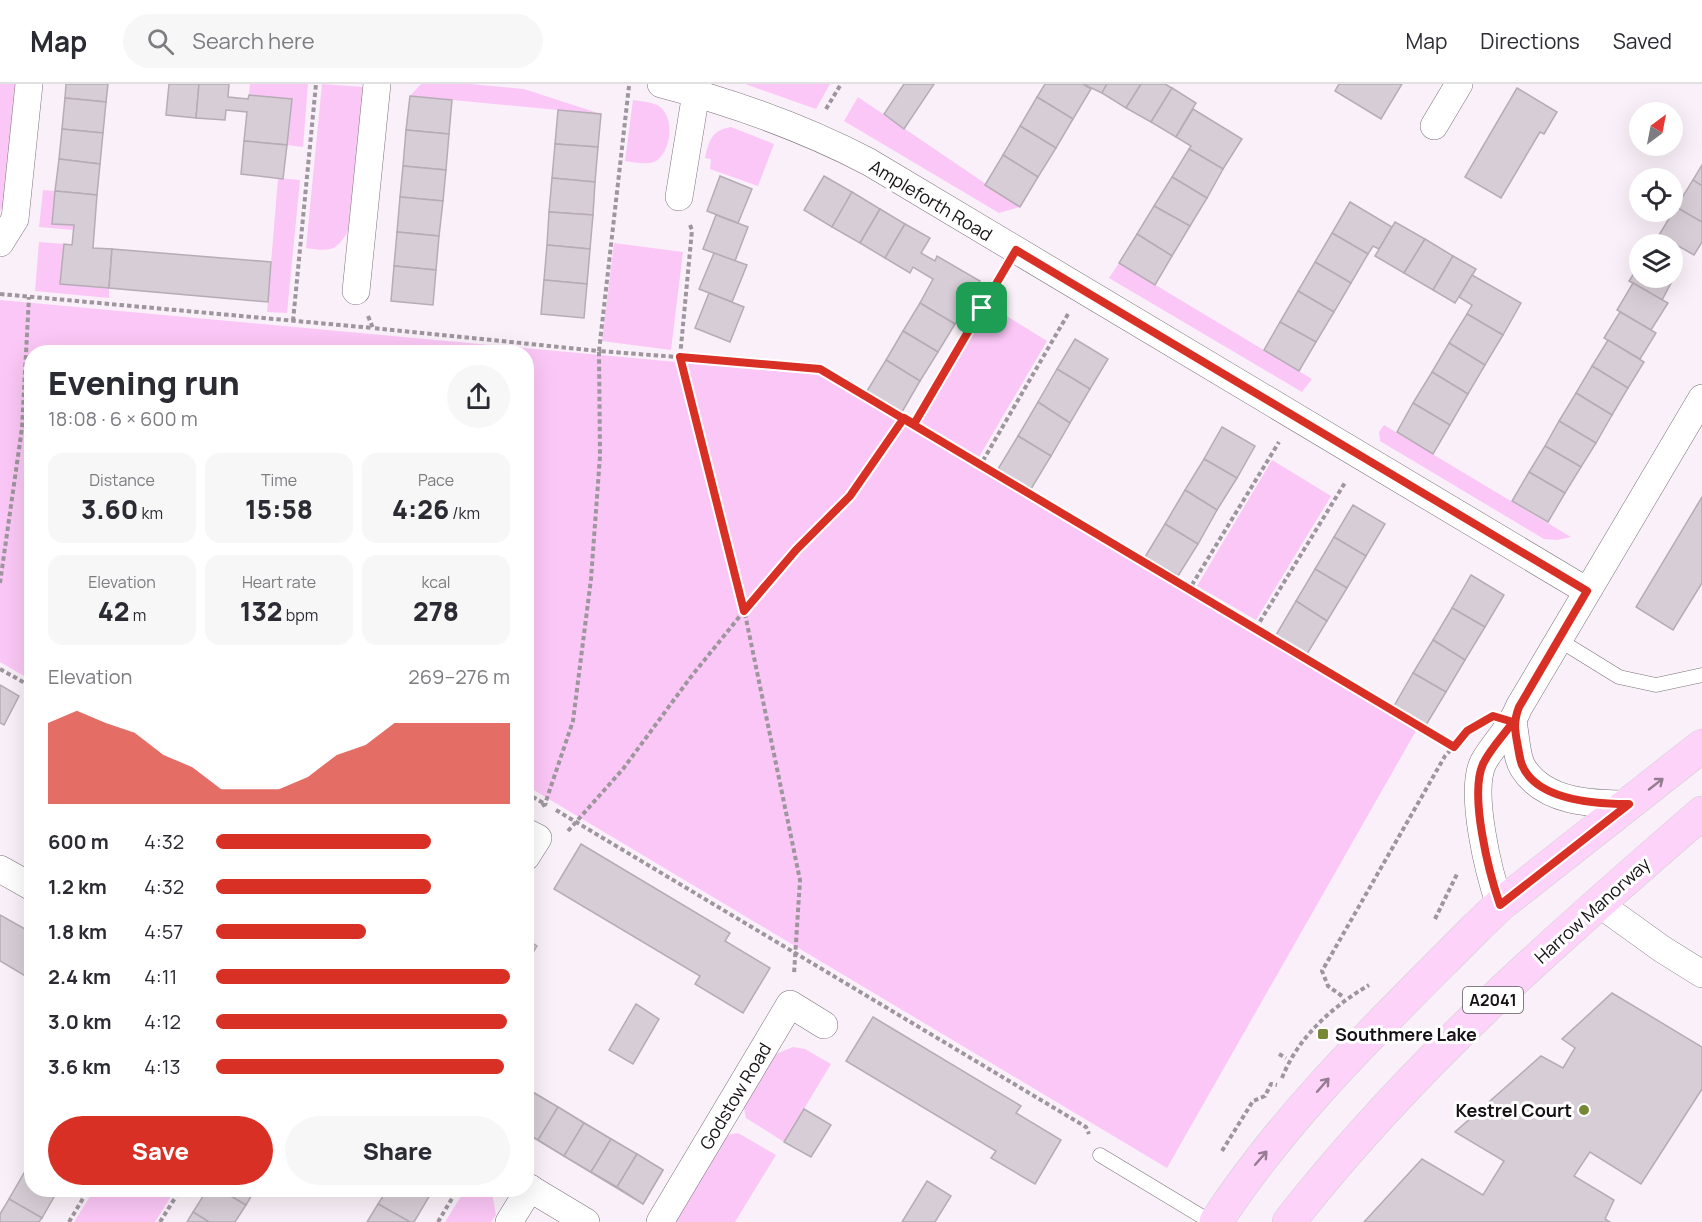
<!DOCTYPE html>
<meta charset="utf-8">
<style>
:root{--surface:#fff;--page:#f7f7f7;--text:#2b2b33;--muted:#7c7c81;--line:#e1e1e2;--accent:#d93025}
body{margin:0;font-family:Manrope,sans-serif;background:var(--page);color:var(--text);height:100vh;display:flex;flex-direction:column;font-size:22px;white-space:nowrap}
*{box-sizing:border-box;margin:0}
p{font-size:20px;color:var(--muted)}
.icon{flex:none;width:33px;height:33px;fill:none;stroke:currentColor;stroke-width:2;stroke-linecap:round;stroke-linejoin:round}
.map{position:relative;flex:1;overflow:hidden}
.panel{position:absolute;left:24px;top:261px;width:510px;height:852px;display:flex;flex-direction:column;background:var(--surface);border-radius:24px;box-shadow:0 6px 24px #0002}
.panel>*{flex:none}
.needle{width:39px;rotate:32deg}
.fabs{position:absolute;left:1629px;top:18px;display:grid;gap:12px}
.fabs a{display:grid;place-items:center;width:54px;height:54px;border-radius:50%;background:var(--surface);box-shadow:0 6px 24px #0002;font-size:30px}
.pin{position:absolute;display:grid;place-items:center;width:51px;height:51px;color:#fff;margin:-26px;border-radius:12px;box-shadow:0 3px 9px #0006}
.round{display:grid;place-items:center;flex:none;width:63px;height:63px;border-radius:32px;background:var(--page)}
.headline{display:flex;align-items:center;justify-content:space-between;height:102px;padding:0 24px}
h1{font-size:33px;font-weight:800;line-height:45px}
.figures{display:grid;grid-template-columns:repeat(3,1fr);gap:9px;height:102px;padding:6px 24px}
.figures div{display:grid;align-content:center;border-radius:15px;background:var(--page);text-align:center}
.figures b{font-size:26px;font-weight:800}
.figures small{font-size:16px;font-weight:400}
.figures p{font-size:16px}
.chart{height:168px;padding:12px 24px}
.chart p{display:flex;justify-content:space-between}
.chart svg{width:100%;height:108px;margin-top:6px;fill:var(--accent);opacity:.7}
.action{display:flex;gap:12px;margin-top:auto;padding:12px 24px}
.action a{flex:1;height:69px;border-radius:36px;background:var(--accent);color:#fff;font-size:24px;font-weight:800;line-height:69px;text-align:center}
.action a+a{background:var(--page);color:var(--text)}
ul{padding:0 24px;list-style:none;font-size:20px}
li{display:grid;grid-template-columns:96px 72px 1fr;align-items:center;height:45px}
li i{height:15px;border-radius:8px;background:var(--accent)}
header{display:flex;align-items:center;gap:36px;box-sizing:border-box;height:84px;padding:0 30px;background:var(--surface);border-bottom:2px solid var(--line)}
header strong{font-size:28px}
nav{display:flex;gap:33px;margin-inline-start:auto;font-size:21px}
.search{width:420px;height:54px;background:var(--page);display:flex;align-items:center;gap:15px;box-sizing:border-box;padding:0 21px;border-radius:33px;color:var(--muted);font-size:22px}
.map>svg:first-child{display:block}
</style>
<header>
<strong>Map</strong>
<div class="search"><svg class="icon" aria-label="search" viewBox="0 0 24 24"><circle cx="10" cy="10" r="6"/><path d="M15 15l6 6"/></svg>Search here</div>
<nav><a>Map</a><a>Directions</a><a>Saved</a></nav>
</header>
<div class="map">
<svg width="1702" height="1138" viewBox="0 0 1702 1138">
<rect width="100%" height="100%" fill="#faf0f9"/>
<g fill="#fbc7f6">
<path d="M 0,0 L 17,0 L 7,116 L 0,127 Z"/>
<path d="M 250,0 L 308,0 L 303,63 L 287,61 L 291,15 L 249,11 Z"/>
<path d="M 322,0 L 364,3 L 348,147 C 336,169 328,167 306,164 Z"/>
<path d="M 421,0 L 471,0 L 524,5 L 601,30 L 410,12 Z"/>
<path d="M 745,0 L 830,0 L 816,25 Z"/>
<path d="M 858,13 L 1020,123 L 999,129 L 844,37 Z"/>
<path d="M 633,16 C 640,17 650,18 657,21 C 676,30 672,70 654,78 C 645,81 634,78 625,77 Z"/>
<path d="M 731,43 L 774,60 L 758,102 L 710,85 L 711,75 L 705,74 C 709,56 712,46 731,43 Z"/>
<path d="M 278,94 L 300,96 L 287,229 L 267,228 Z"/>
<path d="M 43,106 L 55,107 L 52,139 L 74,141 L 73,146 L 39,143 Z"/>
<path d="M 39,158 L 64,160 L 60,200 L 109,204 L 109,214 L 35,207 Z"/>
<path d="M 614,159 L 683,168 L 671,266 L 602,257 Z"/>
<path d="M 1119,179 L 1312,295 L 1302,308 L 1109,194 Z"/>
<path d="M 0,216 L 820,291 L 1417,645 L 1167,1084 L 527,702 L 526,268 L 32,268 L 31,596 L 0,578 Z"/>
<path d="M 989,221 L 1047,257 L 979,373 L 921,339 Z"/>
<path d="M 1384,341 L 1571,453 L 1557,456 L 1544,455 L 1380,357 L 1379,348 Z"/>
<path d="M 1272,376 L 1331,412 L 1256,536 L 1197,502 Z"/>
<path d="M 793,963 L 805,965 L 831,980 L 784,1058 L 746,1034 L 743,1020 L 771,972 Z"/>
<path d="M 738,1049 L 776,1071 L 735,1138 L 673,1138 L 723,1052 Z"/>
<path d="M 94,1106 L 175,1106 L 155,1138 L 74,1138 Z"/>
<path d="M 465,1106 L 486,1106 L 492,1109 L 496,1131 L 491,1138 L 445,1138 Z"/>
</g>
<g fill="#d7cdd6" stroke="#b6acb5" stroke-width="1.5">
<path d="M 66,0 L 108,0 L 106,18 L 65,14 Z"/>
<path d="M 169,0 L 199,0 L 196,34 L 166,31 Z"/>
<path d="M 199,0 L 229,0 L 228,13 L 248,15 L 249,11 L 292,15 L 287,61 L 244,57 L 247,28 L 226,26 L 225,36 L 196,34 Z"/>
<path d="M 904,0 L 934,0 L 904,45 L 884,30 Z"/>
<path d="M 1045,0 L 1083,0 L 1091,5 L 1073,35 L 1037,13 Z"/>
<path d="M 1083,0 L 1107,0 L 1102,9 Z"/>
<path d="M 1107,0 L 1141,0 L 1126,24 L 1102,9 Z"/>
<path d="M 1141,0 L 1165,0 L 1172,4 L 1151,38 L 1126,24 Z"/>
<path d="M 1339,0 L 1402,0 L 1381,35 L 1335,7 Z"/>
<path d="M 1172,4 L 1196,19 L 1176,53 L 1151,38 Z"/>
<path d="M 1517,4 L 1557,28 L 1544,50 L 1540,48 L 1501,114 L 1465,93 Z"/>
<path d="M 410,12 L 452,16 L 449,50 L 406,46 Z"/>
<path d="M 1037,13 L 1073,35 L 1056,64 L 1020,42 Z"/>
<path d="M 65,14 L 106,18 L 103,49 L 62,45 Z"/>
<path d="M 1193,25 L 1242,55 L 1223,85 L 1189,65 L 1191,62 L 1176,53 Z"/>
<path d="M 558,26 L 601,30 L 598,63 L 555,60 Z"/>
<path d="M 1020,42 L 1056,64 L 1038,93 L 1003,71 Z"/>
<path d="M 62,45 L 103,49 L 100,80 L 59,75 Z"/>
<path d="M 406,46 L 449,50 L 446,86 L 403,82 Z"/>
<path d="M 244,57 L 287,61 L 283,95 L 241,90 Z"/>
<path d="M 555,60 L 598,63 L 595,98 L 552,94 Z"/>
<path d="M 1189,65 L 1223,85 L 1207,114 L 1172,93 Z"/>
<path d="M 1003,71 L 1038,93 L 1020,123 L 985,101 Z"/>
<path d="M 59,75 L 100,80 L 97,111 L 55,107 Z"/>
<path d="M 1702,81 L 1702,102 L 1693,96 Z"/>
<path d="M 403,82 L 446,86 L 443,117 L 400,113 Z"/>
<path d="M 720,92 L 752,105 L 738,139 L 707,127 Z"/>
<path d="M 824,92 L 852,108 L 832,143 L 804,126 Z"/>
<path d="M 1172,93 L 1207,114 L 1190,142 L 1154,122 Z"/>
<path d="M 552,94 L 595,98 L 593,131 L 549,128 Z"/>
<path d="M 1693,96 L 1702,102 L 1702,138 L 1676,123 Z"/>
<path d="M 55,107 L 97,111 L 93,164 L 112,165 L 109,204 L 60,200 L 64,160 L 72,161 L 74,141 L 52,140 Z"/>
<path d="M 852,108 L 880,125 L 860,159 L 832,143 Z"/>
<path d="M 400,113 L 443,117 L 439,152 L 397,148 Z"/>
<path d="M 1350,118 L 1392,143 L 1379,165 L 1373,162 L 1368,170 L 1332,149 Z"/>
<path d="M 1154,122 L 1190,142 L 1172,172 L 1137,150 Z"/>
<path d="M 1676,123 L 1702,138 L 1702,158 L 1694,171 L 1659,151 Z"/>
<path d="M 880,125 L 905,140 L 885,174 L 860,159 Z"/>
<path d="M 549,128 L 593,131 L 590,165 L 547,161 Z"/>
<path d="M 716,131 L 748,143 L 735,177 L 703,165 Z"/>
<path d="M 1395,138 L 1425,155 L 1404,189 L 1375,172 Z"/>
<path d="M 905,140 L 930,154 L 921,169 L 935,177 L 937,172 L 980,197 L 955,240 L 920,219 L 933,195 L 913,183 L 910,189 L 885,174 Z"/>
<path d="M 397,148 L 439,152 L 436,186 L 394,182 Z"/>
<path d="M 1332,149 L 1368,170 L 1351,199 L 1315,178 Z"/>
<path d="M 1137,150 L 1172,172 L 1155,201 L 1119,179 Z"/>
<path d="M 1425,155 L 1453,172 L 1433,206 L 1404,189 Z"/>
<path d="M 547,161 L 590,165 L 587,200 L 544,196 Z"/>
<path d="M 112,165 L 271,178 L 268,218 L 109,204 Z"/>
<path d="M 714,169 L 747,181 L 732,218 L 699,205 Z"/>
<path d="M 1453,172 L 1476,185 L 1455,219 L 1433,206 Z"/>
<path d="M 1315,178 L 1351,199 L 1334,228 L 1298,207 Z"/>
<path d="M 1640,180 L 1640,194 L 1672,194 L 1672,185 L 1677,188 L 1662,216 L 1629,197 Z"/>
<path d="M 394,182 L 436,186 L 433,221 L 391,217 Z"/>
<path d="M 1472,191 L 1521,219 L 1503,251 L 1467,230 L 1472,221 L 1459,213 Z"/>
<path d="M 544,196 L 587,200 L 584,234 L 541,230 Z"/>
<path d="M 1633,199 L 1668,219 L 1651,246 L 1617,226 Z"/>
<path d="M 1298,207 L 1334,228 L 1316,258 L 1280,238 Z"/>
<path d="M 709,209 L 744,223 L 730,258 L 695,244 Z"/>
<path d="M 920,219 L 955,240 L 938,268 L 903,247 Z"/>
<path d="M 1620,228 L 1656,249 L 1640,275 L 1604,254 Z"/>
<path d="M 1467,230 L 1503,251 L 1485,281 L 1449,259 Z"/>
<path d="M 1280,238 L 1316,258 L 1299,287 L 1264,266 Z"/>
<path d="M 903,247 L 938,268 L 920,297 L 886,276 Z"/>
<path d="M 1075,255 L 1108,275 L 1090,305 L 1057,285 Z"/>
<path d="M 1608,256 L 1644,278 L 1628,304 L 1592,282 Z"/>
<path d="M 1449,259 L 1485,281 L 1468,310 L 1432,288 Z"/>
<path d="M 886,276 L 920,297 L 902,328 L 867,307 Z"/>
<path d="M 1592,282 L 1628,304 L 1612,331 L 1576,309 Z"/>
<path d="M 1057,285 L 1090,305 L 1070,339 L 1038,318 Z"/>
<path d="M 1432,288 L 1468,310 L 1450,341 L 1413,319 Z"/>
<path d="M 1576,309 L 1612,331 L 1596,359 L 1559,337 Z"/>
<path d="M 1038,318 L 1070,339 L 1051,372 L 1018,352 Z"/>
<path d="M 1413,319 L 1450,341 L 1433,370 L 1397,348 Z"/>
<path d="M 1559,337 L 1596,359 L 1581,383 L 1545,362 Z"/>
<path d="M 1222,343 L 1255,362 L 1237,394 L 1204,375 Z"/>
<path d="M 1018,352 L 1051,372 L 1031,405 L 998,385 Z"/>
<path d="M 1545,362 L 1581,383 L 1565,409 L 1529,388 Z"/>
<path d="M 1204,375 L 1237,394 L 1217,426 L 1185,406 Z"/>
<path d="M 1529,388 L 1565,409 L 1548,438 L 1512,417 Z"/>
<path d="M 1185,406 L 1217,426 L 1198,460 L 1165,440 Z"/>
<path d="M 1702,413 L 1702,499 L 1673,546 L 1636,523 Z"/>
<path d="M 1353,421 L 1385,440 L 1366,472 L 1334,453 Z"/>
<path d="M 1165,440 L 1198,460 L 1178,492 L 1145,473 Z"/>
<path d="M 1334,453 L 1366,472 L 1347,504 L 1315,485 Z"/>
<path d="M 1315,485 L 1347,504 L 1327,537 L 1296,517 Z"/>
<path d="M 1471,491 L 1504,511 L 1485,543 L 1452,524 Z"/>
<path d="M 1296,517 L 1327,537 L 1307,570 L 1276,551 Z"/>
<path d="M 1452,524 L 1485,543 L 1465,576 L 1433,556 Z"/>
<path d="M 1433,556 L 1465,576 L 1446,608 L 1413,589 Z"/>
<path d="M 1413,589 L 1446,608 L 1426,641 L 1394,622 Z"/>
<path d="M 0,601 L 19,612 L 4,641 L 0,639 Z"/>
<path d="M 581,760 L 730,849 L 725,857 L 770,884 L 743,929 L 695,900 L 700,892 L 554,805 Z"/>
<path d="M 0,831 L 32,849 L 32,896 L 0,877 Z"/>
<path d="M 526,855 L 537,862 L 526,880 Z"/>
<path d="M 1612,909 L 1702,963 L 1702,1005 L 1641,1100 L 1590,1068 L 1574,1092 L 1614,1116 L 1605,1135 L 1610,1138 L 1364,1138 L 1422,1075 L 1483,1111 L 1504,1077 L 1455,1048 L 1541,972 L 1563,984 L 1575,964 L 1562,955 Z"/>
<path d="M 636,920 L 659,935 L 633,980 L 609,966 Z"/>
<path d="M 873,933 L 1021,1022 L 1016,1029 L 1061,1056 L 1035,1100 L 991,1074 L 996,1067 L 846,977 Z"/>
<path d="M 526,1004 L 663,1086 L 643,1120 L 526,1049 Z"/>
<path d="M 529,1006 L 558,1023 L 538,1056 L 526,1049 L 526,1011 Z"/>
<path d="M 558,1023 L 584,1039 L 564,1072 L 538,1056 Z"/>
<path d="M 804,1025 L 831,1041 L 811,1073 L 784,1058 Z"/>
<path d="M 584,1039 L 611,1055 L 591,1088 L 564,1072 Z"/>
<path d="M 611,1055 L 637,1070 L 617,1103 L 591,1088 Z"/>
<path d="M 637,1070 L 663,1086 L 643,1120 L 617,1103 Z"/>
<path d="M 28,1082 L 32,1084 L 32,1106 L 58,1106 L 42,1134 L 9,1115 Z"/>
<path d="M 927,1097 L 951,1112 L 935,1138 L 902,1138 Z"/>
<path d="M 207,1106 L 221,1106 L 246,1121 L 235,1138 L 209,1138 L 193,1128 Z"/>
<path d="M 221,1106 L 255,1106 L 246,1121 Z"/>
<path d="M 387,1106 L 421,1106 L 430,1111 L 414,1138 L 410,1138 L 378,1120 Z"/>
<path d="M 9,1115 L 42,1134 L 39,1138 L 0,1138 L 0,1130 Z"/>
<path d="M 378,1120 L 410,1138 L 367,1138 Z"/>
<path d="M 193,1128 L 209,1138 L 187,1138 Z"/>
</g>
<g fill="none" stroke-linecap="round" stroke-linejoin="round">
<g stroke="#7c727a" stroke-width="15">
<g id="service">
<path d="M 1559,556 L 1619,593 L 1656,601 L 1702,591"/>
<path d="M 1100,1071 L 1211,1138"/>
</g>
</g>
<g stroke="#7c727a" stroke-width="28">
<g id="minor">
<path d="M 661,0 C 734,19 802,43 869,78 L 1587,507"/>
<path d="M 1434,42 L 1459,0"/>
<path d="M 679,113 L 696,9"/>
<path d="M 0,159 L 15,135 L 29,0"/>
<path d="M 356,207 L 377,0"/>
<path d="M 1513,638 C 1516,651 1516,673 1523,684 C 1545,719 1593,720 1629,720"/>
<path d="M 526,748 L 538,754 L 526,773"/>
<path d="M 0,785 L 32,803"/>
<path d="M 1598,819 L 1662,865 L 1702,890"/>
<path d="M 1500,821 C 1489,790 1468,706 1484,677 C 1495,658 1511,644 1519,623 L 1702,314"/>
<path d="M 526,1102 L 586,1138"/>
<path d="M 509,1138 L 530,1104"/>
<path d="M 660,1138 L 790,920 L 824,941"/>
</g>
</g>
<g stroke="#d0cfd0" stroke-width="34">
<g id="primary">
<path d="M 1216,1138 C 1288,1027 1385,936 1478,842 L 1500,821 L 1702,662"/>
<path d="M 1289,1138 C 1409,984 1555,856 1702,729"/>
</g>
</g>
<g stroke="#9e969d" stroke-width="4" stroke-dasharray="4.5 3" stroke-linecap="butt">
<path d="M 826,25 L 841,0"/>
<path d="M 690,141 L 692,146 L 680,273 L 737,491 L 800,796 L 794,890"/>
<path d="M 0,210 L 373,244"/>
<path d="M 1068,230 L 981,380 L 1190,504 L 1279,358"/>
<path d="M 368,232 L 373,244 L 599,267 L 629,2"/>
<path d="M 293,237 L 316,0"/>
<path d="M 914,340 L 1000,193"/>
<path d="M 0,499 L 22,344 L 29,213"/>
<path d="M 1190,504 L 1454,663"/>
<path d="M 1256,544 L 1346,397"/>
<path d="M 0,585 L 32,603"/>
<path d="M 526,709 L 547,721"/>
<path d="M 542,722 L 545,720 L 573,637 L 591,495 L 600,372 L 599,267 L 820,284 L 981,380"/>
<path d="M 556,726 L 1086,1043 L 1089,1050"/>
<path d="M 568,747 L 623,685 L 690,594 L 744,527 L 796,467 L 850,412 L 904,334"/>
<path d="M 1435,835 L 1458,788"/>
<path d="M 1342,912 L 1328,902 L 1322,887 L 1445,672 L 1455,661"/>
<path d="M 1279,970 L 1286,974"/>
<path d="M 1282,994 C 1298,953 1332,923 1369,901"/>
<path d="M 1222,1067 L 1253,1017 L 1265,1012 L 1271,1000 L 1277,1001"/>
<path d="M 69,1138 L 88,1106"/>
<path d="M 160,1138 L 180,1106"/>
<path d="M 438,1138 L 457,1106"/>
</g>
<use href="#service" stroke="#fff" stroke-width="14"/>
<use href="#minor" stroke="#fff" stroke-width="27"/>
<use href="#primary" stroke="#fed3fa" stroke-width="33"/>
</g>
<defs><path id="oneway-shaft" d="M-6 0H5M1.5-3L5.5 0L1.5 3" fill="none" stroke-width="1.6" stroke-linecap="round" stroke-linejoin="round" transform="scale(1.5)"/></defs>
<g stroke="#957c92">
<use href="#oneway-shaft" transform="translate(1656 700) rotate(-38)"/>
<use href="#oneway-shaft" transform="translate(1323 1001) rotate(-49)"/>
<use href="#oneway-shaft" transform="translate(1261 1074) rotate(-49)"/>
</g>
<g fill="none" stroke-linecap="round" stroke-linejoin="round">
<g stroke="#fff" stroke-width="12">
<path id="route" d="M 982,224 L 914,340 L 904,334 L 850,412 L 796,466 L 744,527 L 680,273 L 820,285 L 1454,663 L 1467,647 L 1493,632 L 1513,638 C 1504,651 1490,665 1483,680 C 1469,711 1489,789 1500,821 L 1629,720 C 1597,720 1537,717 1522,681 C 1520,676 1519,669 1518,663 C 1515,648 1513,638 1519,623 L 1587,507 L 1016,166 L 982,224"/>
</g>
<use href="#route" stroke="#d93025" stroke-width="8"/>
</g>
<g fill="#768736" stroke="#fff" stroke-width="2">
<rect x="1317" y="944" width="12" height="12" rx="3"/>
<circle cx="1584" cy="1026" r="6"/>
</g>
<g text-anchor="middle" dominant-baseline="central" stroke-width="6" stroke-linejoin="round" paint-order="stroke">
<rect fill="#fff" stroke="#5b585a" stroke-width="1.5" x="1463" y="903" width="60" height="26" rx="4.5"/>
<g font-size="16" font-weight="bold" fill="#151114">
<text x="1493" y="916">A2041</text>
</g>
<g font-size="18" fill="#151114" stroke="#fff">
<text transform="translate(931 116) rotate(31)">Ampleforth Road</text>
<text transform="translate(1592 826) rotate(-42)">Harrow Manorway</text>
<text transform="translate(735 1012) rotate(-59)">Godstow Road</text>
</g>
<g font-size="18" font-weight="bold" fill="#151114" stroke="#fff" text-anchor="start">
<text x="1335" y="950">Southmere Lake</text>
<text x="1572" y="1026" text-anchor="end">Kestrel Court</text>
</g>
</g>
</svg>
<div class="fabs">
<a><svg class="needle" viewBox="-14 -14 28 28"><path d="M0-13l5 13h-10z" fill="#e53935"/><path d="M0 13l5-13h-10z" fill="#7c7c81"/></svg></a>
<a><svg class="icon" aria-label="locate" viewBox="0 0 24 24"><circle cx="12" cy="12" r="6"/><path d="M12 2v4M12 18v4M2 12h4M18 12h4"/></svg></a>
<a><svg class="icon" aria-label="layers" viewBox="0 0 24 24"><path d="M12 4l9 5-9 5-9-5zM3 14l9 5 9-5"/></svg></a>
</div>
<div class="pin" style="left:982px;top:224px;background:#1e9e55"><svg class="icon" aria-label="arrive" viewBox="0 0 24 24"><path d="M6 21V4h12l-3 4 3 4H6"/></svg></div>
<section class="panel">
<div class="headline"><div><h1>Evening run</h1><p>18:08 · 6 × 600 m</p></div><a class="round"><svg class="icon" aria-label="share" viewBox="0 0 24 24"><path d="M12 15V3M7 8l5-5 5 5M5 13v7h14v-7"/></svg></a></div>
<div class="figures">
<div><p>Distance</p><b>3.60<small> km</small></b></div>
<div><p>Time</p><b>15:58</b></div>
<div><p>Pace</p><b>4:26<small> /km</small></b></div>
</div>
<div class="figures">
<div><p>Elevation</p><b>42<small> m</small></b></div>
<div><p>Heart rate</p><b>132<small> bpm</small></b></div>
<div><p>kcal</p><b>278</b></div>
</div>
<div class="chart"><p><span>Elevation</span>269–276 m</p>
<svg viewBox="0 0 160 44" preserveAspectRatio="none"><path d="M0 44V11L10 6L20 11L30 15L40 24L50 29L60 38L70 38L80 38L90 33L100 24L110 20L120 11L130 11L140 11L150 11L160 11V44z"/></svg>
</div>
<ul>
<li><b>600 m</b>4:32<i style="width:73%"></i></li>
<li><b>1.2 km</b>4:32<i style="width:73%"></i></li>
<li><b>1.8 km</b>4:57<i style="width:51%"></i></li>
<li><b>2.4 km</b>4:11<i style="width:100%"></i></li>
<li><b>3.0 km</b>4:12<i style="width:99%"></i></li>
<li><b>3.6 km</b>4:13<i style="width:98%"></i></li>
</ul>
<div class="action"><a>Save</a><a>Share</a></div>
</section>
</div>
